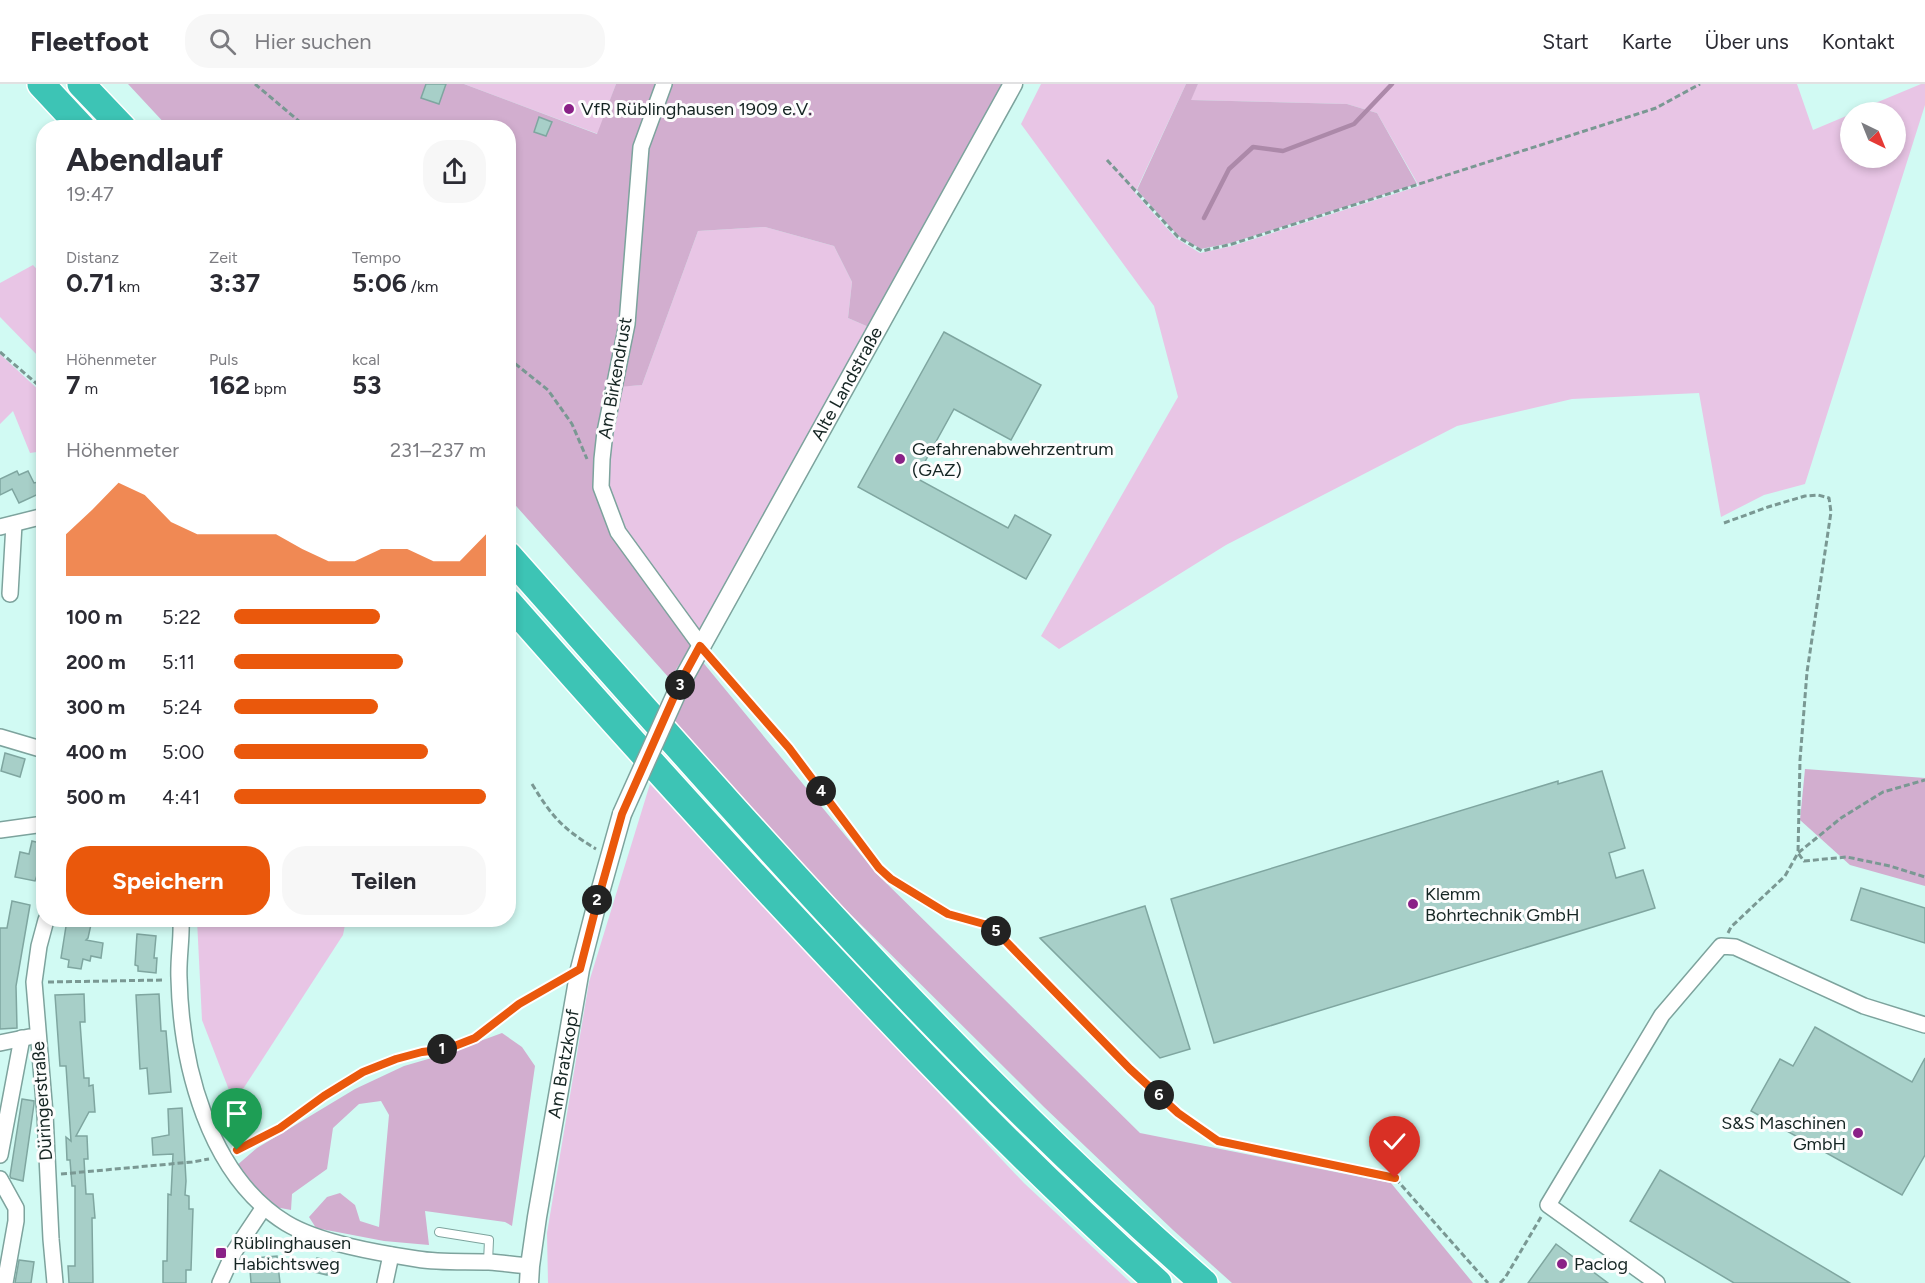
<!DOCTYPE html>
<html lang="de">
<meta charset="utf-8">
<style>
:root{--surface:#fff;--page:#f7f7f7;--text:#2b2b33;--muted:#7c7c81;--line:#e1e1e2;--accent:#ea580c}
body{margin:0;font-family:Figtree,sans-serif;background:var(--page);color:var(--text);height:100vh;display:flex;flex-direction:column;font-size:22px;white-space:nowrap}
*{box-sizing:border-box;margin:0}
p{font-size:20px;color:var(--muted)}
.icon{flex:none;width:33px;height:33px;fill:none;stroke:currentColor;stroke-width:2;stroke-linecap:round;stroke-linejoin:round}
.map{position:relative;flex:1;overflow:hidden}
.details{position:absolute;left:36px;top:36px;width:480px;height:807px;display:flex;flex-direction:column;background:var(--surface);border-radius:24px;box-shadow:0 3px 9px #0003}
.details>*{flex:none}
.needle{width:39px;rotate:137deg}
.buttons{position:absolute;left:1840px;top:18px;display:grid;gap:12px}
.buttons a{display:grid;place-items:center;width:66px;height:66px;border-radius:50%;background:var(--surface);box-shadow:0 3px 9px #0003;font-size:30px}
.pin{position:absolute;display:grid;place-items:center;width:51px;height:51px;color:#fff;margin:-62px -26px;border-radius:50% 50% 50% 0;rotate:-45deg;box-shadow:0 0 6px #0007}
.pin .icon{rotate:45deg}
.km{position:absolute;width:30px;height:30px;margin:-15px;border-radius:50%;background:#222;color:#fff;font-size:16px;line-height:30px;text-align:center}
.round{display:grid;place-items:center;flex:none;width:63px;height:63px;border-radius:24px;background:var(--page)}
.summary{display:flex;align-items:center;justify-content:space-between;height:102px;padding:0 30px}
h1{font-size:33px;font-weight:700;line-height:45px}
.metrics{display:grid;grid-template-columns:repeat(3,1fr);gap:9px;height:102px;padding:6px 30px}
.metrics div{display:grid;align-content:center}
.metrics b{font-size:26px;font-weight:700}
.metrics small{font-size:16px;font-weight:400}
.metrics p{font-size:16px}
.chart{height:168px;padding:12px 30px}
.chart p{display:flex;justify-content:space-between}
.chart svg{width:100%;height:108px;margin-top:6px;fill:var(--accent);opacity:.7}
.primary-button{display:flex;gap:12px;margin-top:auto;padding:12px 30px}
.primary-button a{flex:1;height:69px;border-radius:24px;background:var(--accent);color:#fff;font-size:24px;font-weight:700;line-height:69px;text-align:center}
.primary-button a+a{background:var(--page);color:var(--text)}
ul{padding:0 30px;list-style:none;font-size:20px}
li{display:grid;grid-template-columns:96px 72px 1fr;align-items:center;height:45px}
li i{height:15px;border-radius:8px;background:var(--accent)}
header{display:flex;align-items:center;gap:36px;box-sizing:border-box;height:84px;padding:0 30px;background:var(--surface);border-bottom:2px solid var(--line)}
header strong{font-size:28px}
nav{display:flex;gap:33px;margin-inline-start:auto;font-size:21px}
.search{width:420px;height:54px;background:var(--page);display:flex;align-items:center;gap:15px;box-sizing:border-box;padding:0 21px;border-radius:24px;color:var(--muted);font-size:22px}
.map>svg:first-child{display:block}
</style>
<header>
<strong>Fleetfoot</strong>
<div class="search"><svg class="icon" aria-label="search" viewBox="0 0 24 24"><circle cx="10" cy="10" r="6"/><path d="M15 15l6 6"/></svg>Hier suchen</div>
<nav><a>Start</a><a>Karte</a><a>Über uns</a><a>Kontakt</a></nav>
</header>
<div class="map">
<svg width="1925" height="1199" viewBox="0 0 1925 1199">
<rect width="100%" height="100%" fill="#d1faf3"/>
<g fill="#e8c5e5">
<path d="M 464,0 L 616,0 L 598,50 Z"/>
<path d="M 1041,0 L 1186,0 L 1135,109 L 1176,154 L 1200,169 L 1232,162 L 1419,102 L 1377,29 L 1347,20 L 1190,16 L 1198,0 L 1797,0 L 1813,46 L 1851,30 L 1851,74 L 1896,74 L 1896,28 L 1854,28 L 1921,0 L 1925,0 L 1925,21 L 1805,400 L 1764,411 L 1721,433 L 1699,309 L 1572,315 L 1457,342 L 1226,461 L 1059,565 L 1041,552 L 1178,313 L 1154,222 L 1021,40 Z"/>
<path d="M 765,143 L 834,162 L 852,198 L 848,234 L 871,244 L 699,552 L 621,445 L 605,402 L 612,303 L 642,301 L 698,147 Z"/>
<path d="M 33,181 L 43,192 L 43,277 L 0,233 L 0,199 Z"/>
<path d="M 0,270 L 43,310 L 43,367 L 30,369 L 13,327 L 0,340 Z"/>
<path d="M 650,700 L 867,933 L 1024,1099 L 1131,1199 L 548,1199 L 547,1149 L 589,898 Z"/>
<path d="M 197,836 L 346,836 L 343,851 L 234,1019 L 202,936 Z"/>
</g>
<g fill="#d2aecf">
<path d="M 128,0 L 464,0 L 597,50 L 616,0 L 1004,0 L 871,244 L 848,234 L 852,198 L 834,162 L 765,143 L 698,147 L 642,301 L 606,304 L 596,353 L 598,402 L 649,496 L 691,562 L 670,595 L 509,414 L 508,44 L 168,43 Z"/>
<path d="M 1186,0 L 1198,0 L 1191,16 L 1347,20 L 1377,29 L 1417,100 L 1231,159 L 1201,165 L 1178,152 L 1137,106 Z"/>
<path d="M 701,576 L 877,790 L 1140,1049 L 1391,1099 L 1473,1199 L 1232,1199 L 1173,1146 L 1044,1023 L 783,763 L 671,635 Z"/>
<path d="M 1805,685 L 1925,694 L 1925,802 L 1850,781 L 1800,736 Z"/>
<path d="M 502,949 L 522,963 L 535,982 L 512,1142 L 505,1138 L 425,1127 L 429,1161 L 384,1157 L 316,1144 L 309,1133 L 327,1113 L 340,1109 L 355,1121 L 360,1137 L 379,1143 L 389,1031 L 381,1017 L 359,1020 L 333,1044 L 327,1085 L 292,1110 L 291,1126 L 270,1122 L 235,1083 L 257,1064 L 355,1005 L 404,982 L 442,971 Z"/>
</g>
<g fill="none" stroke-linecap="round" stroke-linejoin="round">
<path stroke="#ac89a9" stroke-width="4.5" d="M 1204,134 L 1229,85 L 1253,63 L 1283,67 L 1354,40 L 1392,0"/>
</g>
<g fill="#a7cfc8" stroke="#7fa6a0" stroke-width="1.5">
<path d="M 426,0 L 446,0 L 439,20 L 421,14 Z"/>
<path d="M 539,33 L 552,38 L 546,52 L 534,48 Z"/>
<path d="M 944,248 L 1041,301 L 1011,356 L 954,325 L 916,394 L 1008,444 L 1015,431 L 1051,451 L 1026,495 L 858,403 Z"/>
<path d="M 17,387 L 19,391 L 28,387 L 34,399 L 38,398 L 43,408 L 19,419 L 12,405 L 0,411 L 0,395 Z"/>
<path d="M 5,669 L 25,675 L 20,693 L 1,687 Z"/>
<path d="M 1602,687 L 1625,764 L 1609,769 L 1616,794 L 1643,786 L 1655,824 L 1214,959 L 1171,815 L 1558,697 L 1558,700 Z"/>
<path d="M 32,757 L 44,760 L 41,780 L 35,797 L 15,793 L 20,768 L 29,770 Z"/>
<path d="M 1861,804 L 1925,824 L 1925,859 L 1851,836 Z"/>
<path d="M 12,817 L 30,821 L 16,902 L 17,944 L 0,945 L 0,844 L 7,844 Z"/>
<path d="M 1145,822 L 1190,965 L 1160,974 L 1040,854 Z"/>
<path d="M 67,836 L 92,836 L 88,854 L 86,856 L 103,859 L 101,874 L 91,872 L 90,877 L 83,875 L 81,885 L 68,883 L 69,876 L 61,874 Z"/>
<path d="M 137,850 L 156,852 L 154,874 L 157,874 L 156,889 L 138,887 L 138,882 L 135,881 Z"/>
<path d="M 84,910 L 85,938 L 80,938 L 84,994 L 89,994 L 89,1002 L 93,1001 L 95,1028 L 89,1028 L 76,1052 L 87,1052 L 88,1075 L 84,1075 L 86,1110 L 93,1110 L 95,1134 L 92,1134 L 93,1199 L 69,1199 L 68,1182 L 75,1182 L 75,1102 L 72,1102 L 70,1076 L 67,1076 L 66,1053 L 71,1057 L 66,982 L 60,982 L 55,911 Z"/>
<path d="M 159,910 L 161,947 L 166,947 L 171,1008 L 149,1010 L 147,984 L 140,985 L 136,911 Z"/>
<path d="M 1815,943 L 1912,998 L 1925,974 L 1925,1071 L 1902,1111 L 1751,1027 L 1780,975 L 1793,982 Z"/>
<path d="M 22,1015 L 34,1017 L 34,1020 L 23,1097 L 11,1094 L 10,1092 Z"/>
<path d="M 182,1024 L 186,1097 L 185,1111 L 189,1112 L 189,1125 L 193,1125 L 191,1186 L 186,1186 L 186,1199 L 163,1199 L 163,1177 L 167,1177 L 168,1110 L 171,1111 L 173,1070 L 153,1071 L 152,1054 L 169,1051 L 168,1025 Z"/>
<path d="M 1660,1086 L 1850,1199 L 1734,1199 L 1630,1137 Z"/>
<path d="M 1556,1160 L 1608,1199 L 1528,1199 Z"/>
<path d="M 277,1172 L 280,1199 L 251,1199 L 250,1186 L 256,1186 L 255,1174 Z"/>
<path d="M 317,1174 L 330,1177 L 327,1191 L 314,1188 Z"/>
<path d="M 19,1176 L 34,1178 L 31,1199 L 15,1199 Z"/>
</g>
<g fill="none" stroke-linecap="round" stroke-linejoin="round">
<g stroke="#7da39d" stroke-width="10">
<path id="service" d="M 439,1148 L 489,1156 L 488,1178"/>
</g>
<g stroke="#7da39d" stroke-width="18">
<g id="minor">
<path d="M 664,0 L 641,63 L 627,240 L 605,348 L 602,375 L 601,403 L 618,448 L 701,562"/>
<path d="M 0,443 L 44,432"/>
<path d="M 10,510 L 14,440"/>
<path d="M 0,653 L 44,666"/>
<path d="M 0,746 L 44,740"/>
<path d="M 46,836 L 39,862 L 34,898 L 45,1030 L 51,1155 L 55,1199"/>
<path d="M 181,836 C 182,855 178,875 179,894 C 181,980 208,1091 286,1139 C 319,1159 378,1169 417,1175 C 441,1179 465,1177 489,1178 C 503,1179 516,1181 530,1182"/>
<path d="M 0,959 L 29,953"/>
<path d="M 0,1071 L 22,954"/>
<path d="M 0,1095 L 16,1124 L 16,1137 L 5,1199"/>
<path d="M 220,1199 L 234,1168 L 264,1123"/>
<path d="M 385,1199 L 391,1171"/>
<path d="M 1657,1199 L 1548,1121 L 1662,931 L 1721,862 L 1735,863 L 1864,922 L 1925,941"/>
</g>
</g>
<g stroke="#7da39d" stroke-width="21">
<g id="tertiary">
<path id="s1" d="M 682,597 L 1013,0"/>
<path id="s2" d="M 529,1199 L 530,1182 L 537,1133 L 580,885 L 597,819 L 622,730"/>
</g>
</g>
<g stroke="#fff" stroke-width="30">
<g id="motorway">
<path d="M 41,0 L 82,44"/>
<path d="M 81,0 L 123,44"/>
<path d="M 508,471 C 731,722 951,978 1204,1199"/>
<path d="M 508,518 C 621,646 735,773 852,896 C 950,1001 1051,1103 1158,1199"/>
</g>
</g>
<g stroke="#7a9893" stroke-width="3" stroke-dasharray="6 3" stroke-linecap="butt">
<path d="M 255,0 L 307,44"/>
<path d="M 1107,76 L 1178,153 L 1202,167 L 1232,160 L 1656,24 L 1700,0"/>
<path d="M 0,268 L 44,306"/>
<path d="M 508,274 L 548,306 L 572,340 L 587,375"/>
<path d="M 1724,439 L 1768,423 L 1805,412 L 1818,411 L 1829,414 L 1831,428 L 1807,588 L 1800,676 L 1798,769 L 1804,777 L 1847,773 L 1890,782 L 1925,793"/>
<path d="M 712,575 L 789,664 L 879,784 L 891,795 L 948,830 L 1006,844"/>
<path d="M 532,700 C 552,733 563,745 596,765"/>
<path d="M 991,842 L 1130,985 L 1178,1029 L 1218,1057 L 1395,1094 L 1488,1199"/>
<path d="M 1728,849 L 1731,843 L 1785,792 L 1798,769 L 1841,734 L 1883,708 L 1925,696"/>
<path d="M 48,898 L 165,896"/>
<path d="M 238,1066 L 280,1044 L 324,1012 L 363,988 L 396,975 L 422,968 L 447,965 L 475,954 L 519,920 L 560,896"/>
<path d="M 61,1090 L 192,1078 L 209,1075"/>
<path d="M 1500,1199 L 1505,1194 L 1541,1133"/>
</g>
<use href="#service" stroke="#fff" stroke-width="8"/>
<use href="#minor" stroke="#fff" stroke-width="15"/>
<use href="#tertiary" stroke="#fff" stroke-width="18"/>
<use href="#motorway" stroke="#3dc4b5" stroke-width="27"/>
<g stroke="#7da39d" stroke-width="21" stroke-linecap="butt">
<path id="tertiary-bridge" d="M 622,730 L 682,597"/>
</g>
<use href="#tertiary-bridge" stroke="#fff" stroke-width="18"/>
</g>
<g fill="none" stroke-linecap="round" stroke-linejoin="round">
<g stroke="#fff" stroke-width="12">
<path id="route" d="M 237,1066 L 280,1044 L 324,1012 L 363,988 L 396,975 L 422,968 L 447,965 L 475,954 L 519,920 L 580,885 L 597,819 L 622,730 L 681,597 L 700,562 L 789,664 L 879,784 L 891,795 L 948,830 L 991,842 L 1130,985 L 1178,1029 L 1218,1057 L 1395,1094"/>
</g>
<use href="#route" stroke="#ea580c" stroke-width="8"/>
</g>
<g fill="#8a2187" stroke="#fdfdfd" stroke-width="2">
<circle cx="569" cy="25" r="6"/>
<circle cx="900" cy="375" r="6"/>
<circle cx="1413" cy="820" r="6"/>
<circle cx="1858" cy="1049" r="6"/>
<rect x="215" y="1163" width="12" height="12" rx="3"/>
<circle cx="1562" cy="1180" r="6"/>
</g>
<g text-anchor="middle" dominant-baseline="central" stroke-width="6" stroke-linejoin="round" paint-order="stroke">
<g font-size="18" fill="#152523" stroke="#fdfdfd" text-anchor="start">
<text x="581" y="25">VfR Rüblinghausen 1909 e.V.</text>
<text x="912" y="365">Gefahrenabwehrzentrum<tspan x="912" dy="21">(GAZ)</tspan></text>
<text x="1425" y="810">Klemm<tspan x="1425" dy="21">Bohrtechnik GmbH</tspan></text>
<text x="1846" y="1039" text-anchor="end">S&amp;S Maschinen<tspan x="1846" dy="21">GmbH</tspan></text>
<text x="233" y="1159">Rüblinghausen<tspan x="233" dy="21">Habichtsweg</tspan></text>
<text x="1574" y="1180">Paclog</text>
</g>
<g font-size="18" fill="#152523" stroke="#fdfdfd">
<text transform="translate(615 294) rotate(-80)">Am Birkendrust</text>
<text stroke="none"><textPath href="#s1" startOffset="340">Alte Landstraße</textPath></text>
<text stroke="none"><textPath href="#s2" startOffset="222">Am Bratzkopf</textPath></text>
<text transform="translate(42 1017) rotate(-94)">Düringerstraße</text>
</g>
</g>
</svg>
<div class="buttons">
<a><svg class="needle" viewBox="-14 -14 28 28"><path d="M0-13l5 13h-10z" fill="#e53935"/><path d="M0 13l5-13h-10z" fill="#7c7c81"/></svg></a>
</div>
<div class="pin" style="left:237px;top:1066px;background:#1e9e55"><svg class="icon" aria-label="arrive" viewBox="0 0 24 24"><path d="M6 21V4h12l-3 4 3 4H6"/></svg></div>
<div class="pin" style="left:1395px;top:1094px;background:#d93025"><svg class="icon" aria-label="check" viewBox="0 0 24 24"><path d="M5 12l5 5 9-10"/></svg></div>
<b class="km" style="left:442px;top:965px">1</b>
<b class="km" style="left:597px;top:816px">2</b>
<b class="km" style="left:680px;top:601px">3</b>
<b class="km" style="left:821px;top:707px">4</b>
<b class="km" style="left:996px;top:847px">5</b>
<b class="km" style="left:1159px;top:1011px">6</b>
<section class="details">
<div class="summary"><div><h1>Abendlauf</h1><p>19:47</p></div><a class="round"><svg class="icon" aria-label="share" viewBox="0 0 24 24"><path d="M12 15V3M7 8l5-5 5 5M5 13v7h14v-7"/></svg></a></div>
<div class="metrics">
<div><p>Distanz</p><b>0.71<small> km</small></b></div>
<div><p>Zeit</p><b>3:37</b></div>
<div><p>Tempo</p><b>5:06<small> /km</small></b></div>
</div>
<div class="metrics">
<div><p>Höhenmeter</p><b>7<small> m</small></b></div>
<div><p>Puls</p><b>162<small> bpm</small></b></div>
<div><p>kcal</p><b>53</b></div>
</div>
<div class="chart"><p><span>Höhenmeter</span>231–237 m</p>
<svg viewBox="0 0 160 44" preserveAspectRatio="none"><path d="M0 44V27L10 17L20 6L30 11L40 22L50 27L60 27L70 27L80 27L90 33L100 38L110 38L120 33L130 33L140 38L150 38L160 27V44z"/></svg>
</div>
<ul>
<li><b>100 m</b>5:22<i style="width:58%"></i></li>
<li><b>200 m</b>5:11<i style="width:67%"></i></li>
<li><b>300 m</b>5:24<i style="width:57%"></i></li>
<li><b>400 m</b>5:00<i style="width:77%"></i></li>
<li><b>500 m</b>4:41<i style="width:100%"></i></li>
</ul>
<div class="primary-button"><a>Speichern</a><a>Teilen</a></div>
</section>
</div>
